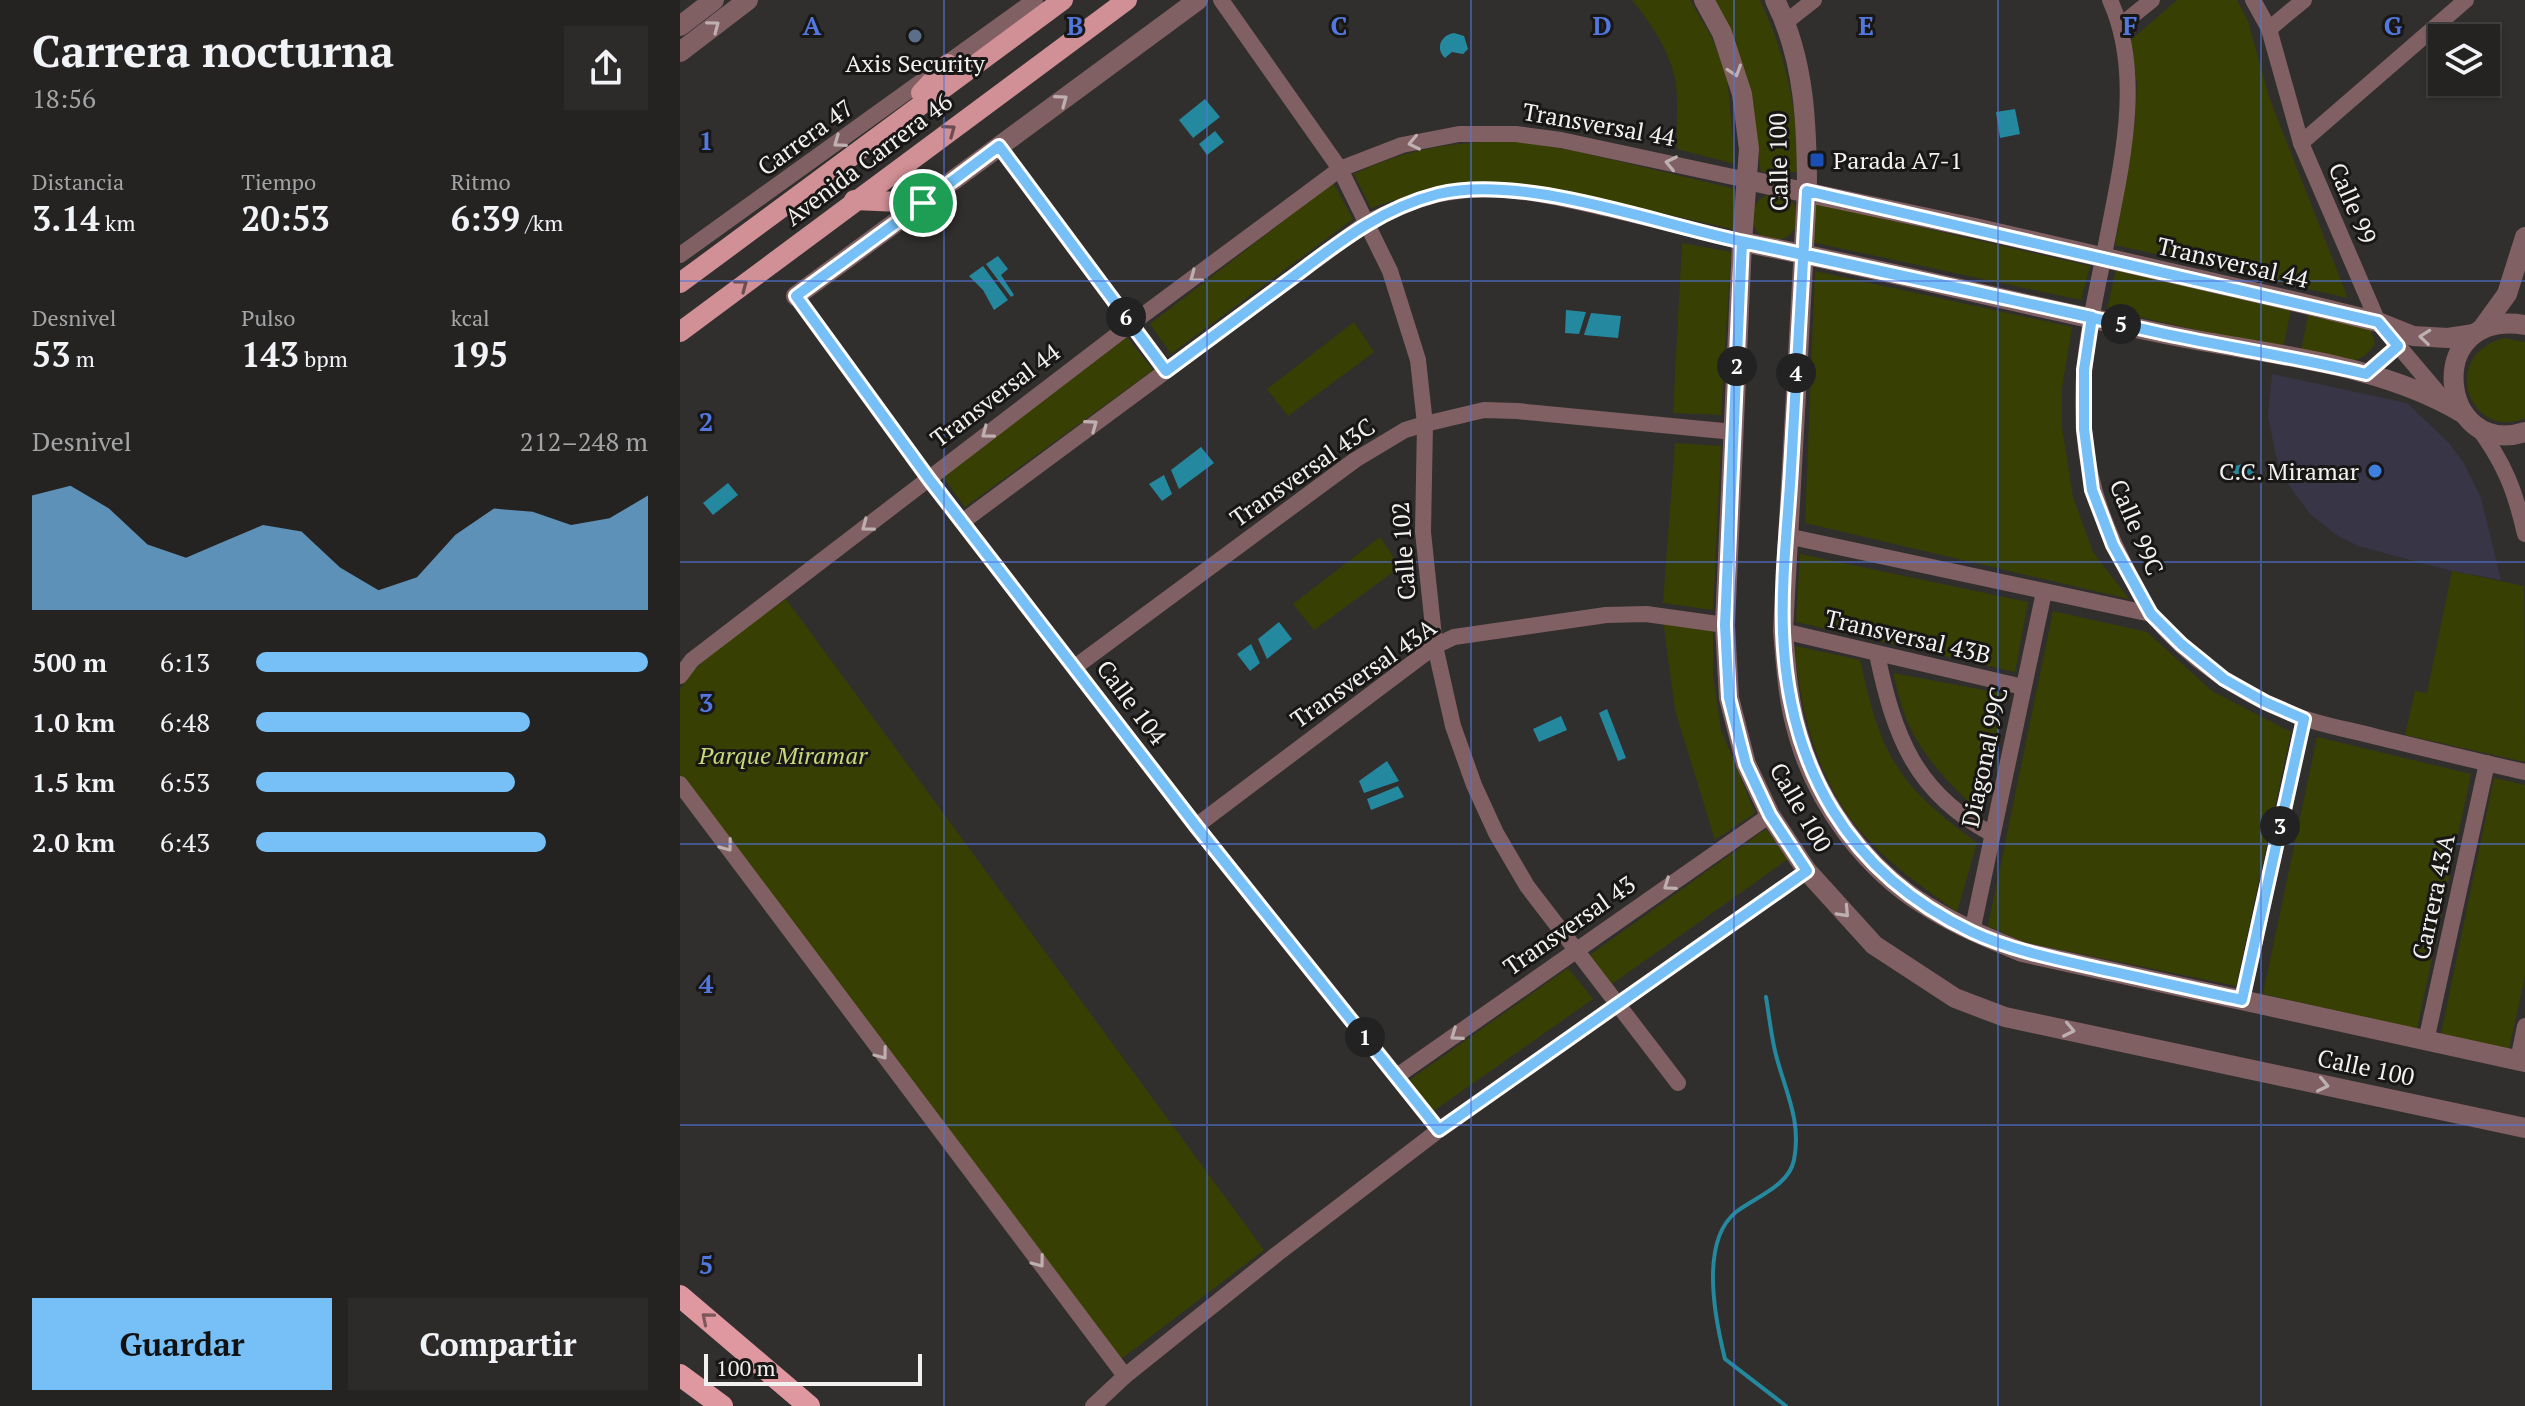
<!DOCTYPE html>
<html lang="es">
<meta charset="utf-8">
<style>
:root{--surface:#252322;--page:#2d2b2a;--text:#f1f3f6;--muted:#a3a4a5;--line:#424040;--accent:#76c0f7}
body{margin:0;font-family:"PT Serif",serif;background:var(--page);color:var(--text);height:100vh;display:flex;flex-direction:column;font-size:30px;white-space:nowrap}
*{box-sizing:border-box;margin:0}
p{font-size:26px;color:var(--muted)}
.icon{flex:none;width:44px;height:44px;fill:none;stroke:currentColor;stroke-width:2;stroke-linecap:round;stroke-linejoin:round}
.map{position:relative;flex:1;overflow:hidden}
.side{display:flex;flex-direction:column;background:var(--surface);width:680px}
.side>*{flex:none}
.buttons{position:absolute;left:1748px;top:24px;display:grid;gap:16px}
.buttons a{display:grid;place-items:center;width:72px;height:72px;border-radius:0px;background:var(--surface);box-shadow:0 2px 6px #0004,0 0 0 2px var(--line);font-size:40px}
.scale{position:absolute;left:24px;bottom:20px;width:218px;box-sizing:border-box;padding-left:8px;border:4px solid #f2f1ef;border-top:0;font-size:22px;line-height:28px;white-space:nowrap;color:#f2f1ef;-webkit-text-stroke:6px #181716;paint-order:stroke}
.pin{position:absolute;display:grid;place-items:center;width:68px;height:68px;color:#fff;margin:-34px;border:4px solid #fff;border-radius:50%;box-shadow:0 2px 8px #0007}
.km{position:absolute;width:40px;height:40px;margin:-20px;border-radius:50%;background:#222;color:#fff;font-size:22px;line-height:40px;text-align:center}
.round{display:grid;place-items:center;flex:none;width:84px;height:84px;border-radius:0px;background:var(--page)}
.overview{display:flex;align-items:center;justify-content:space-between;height:136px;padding:0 32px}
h1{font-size:44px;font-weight:600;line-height:60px}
.stats{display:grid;grid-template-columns:repeat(3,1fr);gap:12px;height:136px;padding:8px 32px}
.stats div{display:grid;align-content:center}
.stats b{font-size:34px;font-weight:600}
.stats small{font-size:22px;font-weight:400}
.stats p{font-size:22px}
.chart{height:224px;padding:16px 32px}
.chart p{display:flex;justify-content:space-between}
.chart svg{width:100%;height:144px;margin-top:8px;fill:var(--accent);opacity:.7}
.button{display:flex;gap:16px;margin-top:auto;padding:16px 32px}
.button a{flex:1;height:92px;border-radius:0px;background:var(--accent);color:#111;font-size:32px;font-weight:600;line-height:92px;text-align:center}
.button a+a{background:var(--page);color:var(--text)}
ul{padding:0 32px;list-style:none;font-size:26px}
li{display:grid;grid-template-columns:128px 96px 1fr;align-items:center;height:60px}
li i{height:20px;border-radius:10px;background:var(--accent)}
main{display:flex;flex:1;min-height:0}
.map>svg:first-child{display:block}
</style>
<main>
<section class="side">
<div class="overview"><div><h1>Carrera nocturna</h1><p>18:56</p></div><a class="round"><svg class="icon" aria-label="share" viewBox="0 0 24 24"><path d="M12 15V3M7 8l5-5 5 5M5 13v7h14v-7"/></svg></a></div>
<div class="stats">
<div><p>Distancia</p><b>3.14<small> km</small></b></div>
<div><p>Tiempo</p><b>20:53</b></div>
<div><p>Ritmo</p><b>6:39<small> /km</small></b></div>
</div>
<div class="stats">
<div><p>Desnivel</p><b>53<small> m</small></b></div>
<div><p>Pulso</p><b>143<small> bpm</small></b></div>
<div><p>kcal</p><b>195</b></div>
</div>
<div class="chart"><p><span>Desnivel</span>212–248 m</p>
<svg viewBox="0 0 160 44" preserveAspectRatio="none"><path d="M0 44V9L10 6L20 13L30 24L40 28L50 23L60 18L70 20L80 31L90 38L100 34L110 21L120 13L130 14L140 18L150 16L160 9V44z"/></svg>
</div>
<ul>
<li><b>500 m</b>6:13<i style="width:100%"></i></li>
<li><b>1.0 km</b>6:48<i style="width:70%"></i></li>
<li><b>1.5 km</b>6:53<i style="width:66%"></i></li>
<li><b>2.0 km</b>6:43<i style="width:74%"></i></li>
</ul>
<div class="button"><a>Guardar</a><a>Compartir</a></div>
</section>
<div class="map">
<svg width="1845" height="1406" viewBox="0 0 1845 1406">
<rect width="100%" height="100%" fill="#312f2d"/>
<path fill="#373546" d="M 1592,374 L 1727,403 L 1769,443 L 1785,465 L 1801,498 L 1821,580 L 1772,571 L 1678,546 L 1655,534 L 1630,514 L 1603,477 L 1595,452 L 1588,416 Z"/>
<g fill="#383f03">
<path d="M 952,0 L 1010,0 L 1031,36 L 1047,76 L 1055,164 L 997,149 C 996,126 999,100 995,78 C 989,50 970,22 952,0 Z"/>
<path d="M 1034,0 L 1080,0 C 1106,54 1118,112 1118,172 L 1081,172 L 1069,92 Z"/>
<path d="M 1497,0 L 1557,0 L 1568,21 L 1589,97 L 1668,298 L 1435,245 L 1455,123 L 1457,84 L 1451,40 Z"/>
<path d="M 837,141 L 895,151 L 1060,190 L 1057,230 L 914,198 L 796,183 L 758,186 L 691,208 L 674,174 C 731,147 775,142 837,141 Z"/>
<path d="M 653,183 L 673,219 L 491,354 L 470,324 Z"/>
<circle cx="1095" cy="217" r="23"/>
<path d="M 1134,203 L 1410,266 L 1401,300 L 1131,242 Z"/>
<path d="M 1002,243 L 1051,252 L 1041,415 L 993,413 Z"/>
<path d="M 1436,269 L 1611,309 L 1603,349 L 1427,310 Z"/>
<path d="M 1135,271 L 1392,327 L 1382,388 L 1382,427 L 1393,497 L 1413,552 L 1449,599 L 1125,523 Z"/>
<path d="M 1629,310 L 1691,330 L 1695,344 C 1675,374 1650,358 1621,351 Z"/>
<path d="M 674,322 L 694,352 L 608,416 L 587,389 Z"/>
<path d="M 447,337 L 473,370 L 285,507 L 263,477 Z"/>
<path d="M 1824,338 L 1845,342 L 1845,418 C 1791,442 1757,356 1824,338 Z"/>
<path d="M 995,443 L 1041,446 L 1033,610 L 983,603 Z"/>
<path d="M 700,537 L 720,567 L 634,630 L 613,604 Z"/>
<path d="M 1120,554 L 1348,602 L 1335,672 L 1116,622 Z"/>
<path d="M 1772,571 L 1844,586 L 1845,762 L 1725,735 L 1735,691 L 1747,693 Z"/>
<path d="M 106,599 L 584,1250 L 440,1360 L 0,775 L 0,690 C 17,657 75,622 106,599 Z"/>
<path d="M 1373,611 L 1467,632 L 1532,691 L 1611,732 L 1556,986 L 1344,942 L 1308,926 Z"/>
<path d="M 983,620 L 1033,629 L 1033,675 L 1041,730 L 1075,813 L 1035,840 L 995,710 Z"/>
<path d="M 1115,646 L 1180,660 C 1189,698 1197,738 1220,771 C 1239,800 1270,822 1297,843 L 1277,912 C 1244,888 1210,865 1183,834 C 1139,785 1119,709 1115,646 Z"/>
<path d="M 1213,673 L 1325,694 L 1302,814 C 1272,787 1244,759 1227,721 C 1221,706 1217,688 1213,673 Z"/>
<path d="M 1637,737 L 1791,774 L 1737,1029 L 1583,994 Z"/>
<path d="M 1814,778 L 1845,785 L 1845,976 L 1829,1049 L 1761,1034 Z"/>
<path d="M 1086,829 L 1108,859 L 932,984 L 910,955 Z"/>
<path d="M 888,968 L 913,999 L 752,1112 L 728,1081 Z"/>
</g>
<g fill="#24899f">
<path d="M 774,33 L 784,36 L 788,49 L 783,54 L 772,52 L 765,58 C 755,48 761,35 774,33 Z"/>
<path d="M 525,99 L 540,117 L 513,138 L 499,120 Z"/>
<path d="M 1335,109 L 1340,134 L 1320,138 L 1316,112 Z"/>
<path d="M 535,131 L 544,142 L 527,155 L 519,144 Z"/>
<path d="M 318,256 L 328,269 L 321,275 L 334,295 L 331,297 L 306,264 Z"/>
<path d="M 303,266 L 328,300 L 314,310 L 303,290 L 289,276 Z"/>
<path d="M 886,310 L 906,312 L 899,334 L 885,333 Z"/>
<path d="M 911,313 L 941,316 L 938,338 L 904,335 Z"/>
<path d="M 521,447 L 534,463 L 499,489 L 491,470 Z"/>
<path d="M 1569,462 L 1574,473 L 1559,479 L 1554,477 L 1552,467 Z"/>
<path d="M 484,475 L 492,494 L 482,501 L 469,484 Z"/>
<path d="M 48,483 L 58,495 L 33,515 L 23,503 Z"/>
<path d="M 599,622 L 612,639 L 587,659 L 578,639 Z"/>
<path d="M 571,644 L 580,663 L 570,671 L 557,654 Z"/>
<path d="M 927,709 L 946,758 L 938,761 L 919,713 Z"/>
<path d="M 881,716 L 887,730 L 859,742 L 853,729 Z"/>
<path d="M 707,761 L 719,781 L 684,793 L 679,781 Z"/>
<path d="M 718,786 L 724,797 L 691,810 L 687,799 Z"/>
</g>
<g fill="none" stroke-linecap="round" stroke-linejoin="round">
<path stroke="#24899f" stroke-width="4" d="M 1086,997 C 1089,1015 1091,1034 1095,1051 C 1104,1089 1122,1119 1114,1160 C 1109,1186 1075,1197 1056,1212 C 1019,1242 1035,1319 1045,1359 L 1106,1406"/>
<g stroke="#816063" stroke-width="16">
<path d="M 541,0 L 660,169 L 710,271 L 738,360 L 745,424 L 743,532 L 755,646 L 773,726 L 794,785 L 816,833 L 847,886 L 998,1083"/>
<path d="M 1430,0 C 1465,77 1440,170 1425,250 C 1415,299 1403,350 1403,400 C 1402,467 1420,520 1452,579 C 1458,590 1464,605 1473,616 C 1508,658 1558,693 1610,713 C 1637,725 1668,729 1697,737 C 1747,749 1796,761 1845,772"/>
<path d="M 1573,0 L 1589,29 L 1621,143 L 1698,322 L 1765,401"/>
<path d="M 1106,22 L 1134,0"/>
<path d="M 1441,25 L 1472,0"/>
<path d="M 1589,29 L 1624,0"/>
<path d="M 1621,143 L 1786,0"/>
<path d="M 319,146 L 486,371"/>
<path d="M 0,255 L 355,0"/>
<path d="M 116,296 L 249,479 L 516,826 L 759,1130"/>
<path d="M 1686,374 L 1718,346"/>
<path d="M 1796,425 C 1824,462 1835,490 1845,534"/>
<path d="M 282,522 L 686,223 C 710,212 735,199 761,194 C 820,181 879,198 937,211 C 979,221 1020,231 1062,242"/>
<path d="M 1107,536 L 1471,614"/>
<path d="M 1103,631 L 1343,687"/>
<path d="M 1197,654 C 1214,736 1235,793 1312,834"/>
<path d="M 395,667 L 675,460 L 725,430 L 745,424 L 804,410 L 837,411 L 1054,432"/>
<path d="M 0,676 L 12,660 L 451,324 L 660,169 L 722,145 L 779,134 L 836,134 L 881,140 L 1067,180"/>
<path d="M 0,784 L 445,1376"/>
<path d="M 516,826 L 755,646 L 774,637 L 926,615 L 966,614 L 1045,625"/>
<path d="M 1292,932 L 1364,592"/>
<path d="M 1562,1000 L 1624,719"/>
<path d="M 1746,1041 L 1807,763"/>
<path d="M 1838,1060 L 1845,1026"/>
<path d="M 717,1076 L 1090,815"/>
<path d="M 413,1406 L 445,1376 L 597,1254 L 759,1130 L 1127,871"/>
</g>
<g stroke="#816063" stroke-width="20">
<path d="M 1024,0 L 1042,33 L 1062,94 L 1069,149 L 1062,242 L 1045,625 L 1049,698 L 1066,764 L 1090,815 L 1127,871 L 1194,945 L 1275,998 L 1325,1017 L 1845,1128"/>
<path d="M 1095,0 C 1125,60 1127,126 1127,191 L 1103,631 C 1106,666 1108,701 1118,734 C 1137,803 1186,870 1248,907 C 1278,926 1310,939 1342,952 L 1845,1062"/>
<path d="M 0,26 L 34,0"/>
<path d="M 0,52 L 68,0"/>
<path d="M 1067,180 L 1295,228 L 1621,303 L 1698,322 L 1733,336 L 1768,338 L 1794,334"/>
<path d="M 1062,242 C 1209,270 1353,308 1500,337 C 1593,355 1702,364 1784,414"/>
<path d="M 116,296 L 518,0"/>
<path d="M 1845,325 C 1741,308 1759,460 1845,432"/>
<path d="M 1801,330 L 1827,294 L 1845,237"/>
</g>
<g stroke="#d18f96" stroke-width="20">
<path d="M 241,93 L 268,64"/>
<path d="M 174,200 L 243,203"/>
<path d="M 0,283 L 383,0"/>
<path d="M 0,332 L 447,0"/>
</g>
<g stroke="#e098a0" stroke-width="22">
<path d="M 0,1296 L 129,1406"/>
<path d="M 0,1375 L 42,1406"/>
</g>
</g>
<defs><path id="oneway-chevron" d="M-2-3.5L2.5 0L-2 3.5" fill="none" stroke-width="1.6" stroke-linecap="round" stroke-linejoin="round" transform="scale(2)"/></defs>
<g stroke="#bfb0b0">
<use href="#oneway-chevron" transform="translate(34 26) rotate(-37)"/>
<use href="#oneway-chevron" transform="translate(1055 71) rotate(72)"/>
<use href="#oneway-chevron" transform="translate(382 100) rotate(-36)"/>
<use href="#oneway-chevron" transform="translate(159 142) rotate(144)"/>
<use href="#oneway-chevron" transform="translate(734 143) rotate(168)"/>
<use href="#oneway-chevron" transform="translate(991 163) rotate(-168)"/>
<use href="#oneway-chevron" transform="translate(515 277) rotate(143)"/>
<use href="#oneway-chevron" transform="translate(1745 337) rotate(-174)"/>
<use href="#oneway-chevron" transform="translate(412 425) rotate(-36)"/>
<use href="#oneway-chevron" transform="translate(307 433) rotate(143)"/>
<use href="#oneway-chevron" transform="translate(187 526) rotate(143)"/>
<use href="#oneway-chevron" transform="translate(47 846) rotate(53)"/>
<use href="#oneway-chevron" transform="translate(989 885) rotate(145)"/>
<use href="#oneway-chevron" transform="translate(1164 912) rotate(47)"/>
<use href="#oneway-chevron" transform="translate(1389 1030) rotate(12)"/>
<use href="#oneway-chevron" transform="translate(776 1035) rotate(145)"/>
<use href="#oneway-chevron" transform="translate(202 1054) rotate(53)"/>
<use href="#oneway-chevron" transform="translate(1643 1085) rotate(12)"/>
<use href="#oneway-chevron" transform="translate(359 1262) rotate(53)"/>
</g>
<g stroke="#6b4d50">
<use href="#oneway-chevron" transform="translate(270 130) rotate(-36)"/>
<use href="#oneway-chevron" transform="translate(62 285) rotate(-37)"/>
</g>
<use stroke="#7c585b" href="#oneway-chevron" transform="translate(27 1318) rotate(-140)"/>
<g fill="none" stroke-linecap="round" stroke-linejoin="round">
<g stroke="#fff" stroke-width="16">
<path id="route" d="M 243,203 L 116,296 L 249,479 L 516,826 L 759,1130 L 1127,871 L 1090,815 L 1066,764 L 1049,698 L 1045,625 L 1062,242 L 1412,317 L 1404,370 L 1404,429 L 1412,490 L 1433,545 L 1471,614 L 1501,644 L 1544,679 L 1585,702 L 1624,719 L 1562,1000 C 1514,990 1467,979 1420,969 C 1376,959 1333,951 1292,932 C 1168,873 1108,767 1103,632 C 1101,578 1108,523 1111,469 C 1116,376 1122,284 1127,191 L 1698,322 L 1718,346 L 1686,374 C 1619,358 1552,348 1485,334 C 1345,303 1206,271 1065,242 C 979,225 843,173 758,194 C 699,209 657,244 609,280 C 568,310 527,341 486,371 L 319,146 L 243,203"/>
</g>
<use href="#route" stroke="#76c0f7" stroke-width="10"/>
</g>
<path fill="none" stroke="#5277de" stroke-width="2" stroke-opacity="0.55" d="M 264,0 L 264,1406M 527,0 L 527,1406M 791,0 L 791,1406M 1054,0 L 1054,1406M 1318,0 L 1318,1406M 1581,0 L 1581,1406M 0,281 L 1845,281M 0,562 L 1845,562M 0,844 L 1845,844M 0,1125 L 1845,1125"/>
<circle fill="#5c6f8a" stroke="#181716" stroke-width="3" cx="235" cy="36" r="8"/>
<rect fill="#1a4fb4" stroke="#181716" stroke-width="3" x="1129" y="152" width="16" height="16" rx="4"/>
<circle fill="#3f7fe0" stroke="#181716" stroke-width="3" cx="1695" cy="471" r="8"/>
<g text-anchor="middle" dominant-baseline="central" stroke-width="6" stroke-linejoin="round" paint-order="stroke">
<g font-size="24" fill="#f2f1ef" stroke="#181716">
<text x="235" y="63">Axis Security</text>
<text x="1153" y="160" text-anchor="start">Parada A7-1</text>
<text x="1679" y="471" text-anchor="end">C.C. Miramar</text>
</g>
<g font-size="24" fill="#f2f1ef" stroke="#181716">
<text transform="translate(919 124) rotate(10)">Transversal 44</text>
<text transform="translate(125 137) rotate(-36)">Carrera 47</text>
<text transform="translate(188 159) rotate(-37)">Avenida Carrera 46</text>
<text transform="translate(1098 162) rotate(-91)">Calle 100</text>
<text transform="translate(1673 203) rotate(67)">Calle 99</text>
<text transform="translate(1553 262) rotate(13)">Transversal 44</text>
<text transform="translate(315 395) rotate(-37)">Transversal 44</text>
<text transform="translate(622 472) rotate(-35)">Transversal 43C</text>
<text transform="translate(1457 527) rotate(67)">Calle 99C</text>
<text transform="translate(723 551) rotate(-94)">Calle 102</text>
<text transform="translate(1228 636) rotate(13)">Transversal 43B</text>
<text transform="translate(683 673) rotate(-35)">Transversal 43A</text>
<text transform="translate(452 702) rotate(53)">Calle 104</text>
<text transform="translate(1304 757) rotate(-78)">Diagonal 99C</text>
<text transform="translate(1121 807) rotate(60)">Calle 100</text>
<text transform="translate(1753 897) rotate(-78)">Carrera 43A</text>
<text transform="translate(889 925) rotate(-35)">Transversal 43</text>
<text transform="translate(1686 1067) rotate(12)">Calle 100</text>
</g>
<g font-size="24" font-style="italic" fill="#c8d978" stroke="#181716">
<text x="103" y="755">Parque Miramar</text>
</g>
</g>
<g font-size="26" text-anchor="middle" font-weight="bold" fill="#5277de" stroke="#181716" stroke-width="6" stroke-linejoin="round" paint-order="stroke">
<text x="132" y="35">A</text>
<text x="395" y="35">B</text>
<text x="659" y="35">C</text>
<text x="922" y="35">D</text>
<text x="1186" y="35">E</text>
<text x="1450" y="35">F</text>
<text x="1713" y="35">G</text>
<text x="26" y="150">1</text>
<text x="26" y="431">2</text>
<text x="26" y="712">3</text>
<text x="26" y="993">4</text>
<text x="26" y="1274">5</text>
</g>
</svg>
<div class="buttons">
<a><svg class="icon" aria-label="layers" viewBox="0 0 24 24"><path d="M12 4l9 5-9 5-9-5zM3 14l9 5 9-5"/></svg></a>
</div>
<div class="scale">100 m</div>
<div class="pin" style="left:243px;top:203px;background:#1e9e55"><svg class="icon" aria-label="arrive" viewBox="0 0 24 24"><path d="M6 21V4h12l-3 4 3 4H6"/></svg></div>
<b class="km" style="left:685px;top:1037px">1</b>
<b class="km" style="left:1057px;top:366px">2</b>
<b class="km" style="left:1600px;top:826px">3</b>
<b class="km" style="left:1116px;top:373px">4</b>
<b class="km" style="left:1441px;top:324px">5</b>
<b class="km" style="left:446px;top:317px">6</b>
</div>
</main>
